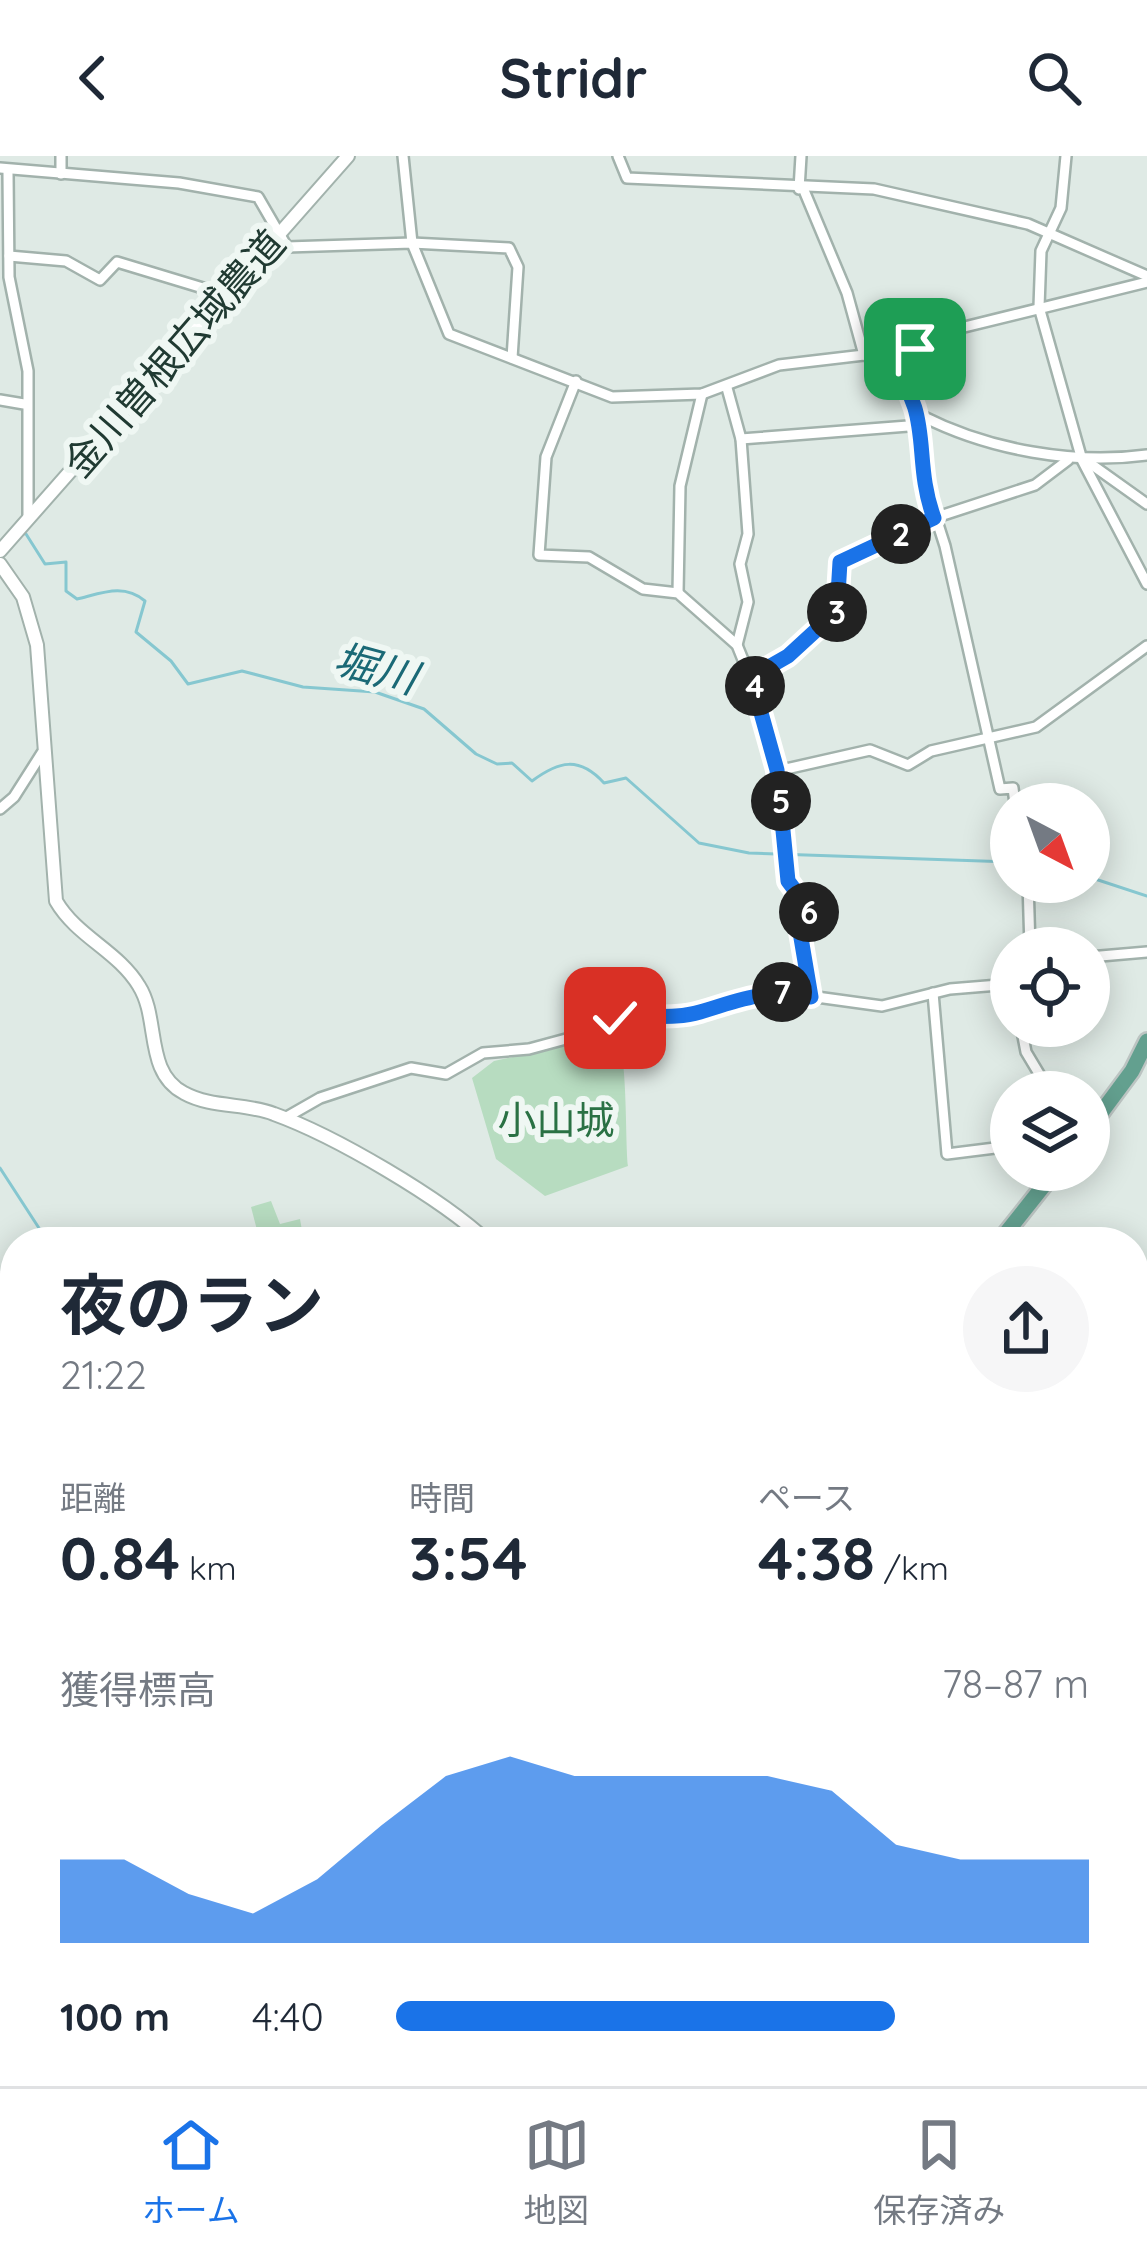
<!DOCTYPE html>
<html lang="ja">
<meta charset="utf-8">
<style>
:root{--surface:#fff;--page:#f6f6f7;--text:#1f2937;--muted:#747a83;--line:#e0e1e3;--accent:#1a73e8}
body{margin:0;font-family:Quicksand,"Noto Sans JP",sans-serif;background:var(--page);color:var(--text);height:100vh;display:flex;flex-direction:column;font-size:45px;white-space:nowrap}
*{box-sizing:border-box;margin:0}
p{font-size:39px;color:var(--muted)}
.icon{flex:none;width:66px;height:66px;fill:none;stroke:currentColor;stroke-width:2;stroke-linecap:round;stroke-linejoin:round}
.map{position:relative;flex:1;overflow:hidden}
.side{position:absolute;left:0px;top:1071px;width:1149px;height:861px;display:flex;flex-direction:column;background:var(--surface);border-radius:48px 48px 0 0;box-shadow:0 6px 30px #0003}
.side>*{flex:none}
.needle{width:78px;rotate:139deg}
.buttons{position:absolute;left:990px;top:627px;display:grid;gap:24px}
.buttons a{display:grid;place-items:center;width:120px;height:120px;border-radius:50%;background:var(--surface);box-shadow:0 6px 30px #0003;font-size:60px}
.pin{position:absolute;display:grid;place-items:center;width:102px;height:102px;color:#fff;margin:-51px;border-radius:24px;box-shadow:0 6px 18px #0006}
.km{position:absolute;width:60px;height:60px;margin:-30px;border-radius:50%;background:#222;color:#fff;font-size:33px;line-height:60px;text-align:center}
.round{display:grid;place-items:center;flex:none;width:126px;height:126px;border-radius:63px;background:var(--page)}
.headline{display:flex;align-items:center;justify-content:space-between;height:204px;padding:0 60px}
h1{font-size:66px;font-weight:700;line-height:90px}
.figures{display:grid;grid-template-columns:repeat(3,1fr);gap:18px;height:204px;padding:12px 60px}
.figures div{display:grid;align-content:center}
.figures b{font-size:60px;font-weight:700}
.figures small{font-size:33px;font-weight:400}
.figures p{font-size:33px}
.chart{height:336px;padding:24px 60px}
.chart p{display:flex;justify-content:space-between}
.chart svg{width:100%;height:216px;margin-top:12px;fill:var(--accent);opacity:.7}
ul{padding:0 60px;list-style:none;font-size:39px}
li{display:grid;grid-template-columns:192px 144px 1fr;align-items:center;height:90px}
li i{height:30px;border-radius:15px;background:var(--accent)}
header{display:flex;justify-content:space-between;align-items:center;height:156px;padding:0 60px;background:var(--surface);font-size:54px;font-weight:700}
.tab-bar{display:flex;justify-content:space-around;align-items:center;height:168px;border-top:3px solid var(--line);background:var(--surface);font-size:33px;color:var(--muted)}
.tab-bar a{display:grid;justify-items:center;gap:6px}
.tab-bar .on{color:var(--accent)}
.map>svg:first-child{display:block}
</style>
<header><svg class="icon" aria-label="back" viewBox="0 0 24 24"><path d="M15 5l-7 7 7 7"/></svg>Stridr<svg class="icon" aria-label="search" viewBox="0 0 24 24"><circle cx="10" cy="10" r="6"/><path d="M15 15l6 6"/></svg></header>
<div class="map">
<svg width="1147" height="1930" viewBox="0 0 1147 1930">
<rect width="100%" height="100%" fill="#dfeae5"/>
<g fill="#b7dcc0">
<path d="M 616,879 C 628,896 625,980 628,1010 L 545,1040 L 496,1003 L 472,922 L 494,905 Z"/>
<path d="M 271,1045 L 280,1068 L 300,1063 L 304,1086 L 249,1086 L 247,1080 L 257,1074 L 251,1051 Z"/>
</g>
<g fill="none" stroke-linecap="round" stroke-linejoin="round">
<g stroke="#86c7d0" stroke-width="3">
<path d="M 19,377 L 26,378 L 45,408 L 66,406 L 66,435 L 77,443 C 102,437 124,427 145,445 L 136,476 L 171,505 L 188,528 L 242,515 L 303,531 L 375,536 L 424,553 L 476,598 L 497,608 L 512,607 L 532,625 C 559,605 579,600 604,627 L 626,622 L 699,687 L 749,697 L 1011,706"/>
<path d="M 1089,721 L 1147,740"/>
<path d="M 0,1012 L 48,1086"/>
<path d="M 0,1276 L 15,1273"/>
<path d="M 0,1483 L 15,1471"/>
<path d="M 1134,1624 L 1147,1613"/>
<path d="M 570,1930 L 582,1917"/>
</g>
<path stroke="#86c7d0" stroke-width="14" d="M 1134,1138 L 1147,1139"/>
<g stroke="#a2b2ac" stroke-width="14">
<g id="minor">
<path d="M 403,0 L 412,87 L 449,178 L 612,241 L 702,238 L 779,209 L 864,199 L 887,204 L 944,176 L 1147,126"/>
<path d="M 618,0 L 627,22 L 874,33 L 1028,68 L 1147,120"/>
<path d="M 1066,0 L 1061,52 L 1041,95 L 1039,151 L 1082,304 L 1147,428"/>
<path d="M 0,12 L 179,27 L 258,41 L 287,91 L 412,87 L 509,92 L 518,111 L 512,202"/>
<path d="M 8,17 L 9,121 L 28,215 L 28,362"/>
<path d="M 61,18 L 61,0"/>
<path d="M 803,32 L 847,137 L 864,199"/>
<path d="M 799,33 L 801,0"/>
<path d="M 9,100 L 66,105 L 100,124 L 117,106 L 226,139"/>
<path d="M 887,204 L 922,260 L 921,315 L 945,390 L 1000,633 L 1013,632 L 1015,648"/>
<path d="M 576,225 L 546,301 L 539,399 L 589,401 L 643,433 L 678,437 L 737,489 L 766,561 L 788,725 L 810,753 L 800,776 L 811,841"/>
<path d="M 727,232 L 741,283 L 748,378 L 740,408 L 748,446 L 737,489"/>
<path d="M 0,244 L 24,248"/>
<path d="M 922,260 C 989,294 1074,309 1147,299"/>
<path d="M 741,283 L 921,269"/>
<path d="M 1088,306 L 1147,348"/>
<path d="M 678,437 L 680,330 L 702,238"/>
<path d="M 751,521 L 787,500 L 837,455 L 840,405 L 934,362 L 1035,329 L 1068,304"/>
<path d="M 777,615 L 870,594 L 908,609 L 931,595 L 1036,571 L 1147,490"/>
<path d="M 0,653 L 14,641 L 42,597"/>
<path d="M 1028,726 L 1030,792"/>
<path d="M 1089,801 L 1147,796"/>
<path d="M 933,837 L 947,998 L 1011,990"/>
<path d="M 1021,870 L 1026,896 L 1050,936"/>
<path d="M 285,962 L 320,942 L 411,912 L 446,918 L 483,897 L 529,893 L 603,873 L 615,862 L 698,857 L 727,844 L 773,835 L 882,850 L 950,833 L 1011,828"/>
<path d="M 0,1415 L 15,1420"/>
<path d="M 1134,1489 L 1147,1517"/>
<path d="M 0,1608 L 15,1611"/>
<path d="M 1134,1781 L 1147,1800"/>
<path d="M 0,1790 L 15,1789"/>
<path d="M 0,1861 L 15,1850"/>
<path d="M 1134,1878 L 1147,1870"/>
<path d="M 0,1917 L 15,1913"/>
<path d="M 32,1917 L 41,1930"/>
<path d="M 357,1917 L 363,1930"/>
<path d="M 517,1917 L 541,1930"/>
<path d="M 634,1917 L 640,1930"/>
<path d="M 959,1917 L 976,1930"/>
<path d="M 482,1930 L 486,1917"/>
<path d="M 1007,1930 L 1047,1917"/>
</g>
</g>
<g stroke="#a2b2ac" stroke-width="16">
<g id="tertiary">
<path d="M 0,395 L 348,0"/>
<path d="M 0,408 L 23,441 L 37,489 L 56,745 C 77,781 118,795 139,830 C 160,863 144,916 184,937 C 211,952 246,947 274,958 C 335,980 441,1042 488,1086"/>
<path d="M 815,1917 L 816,1930"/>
</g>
</g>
<g stroke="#bcc4c2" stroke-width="20">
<g id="primary">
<path d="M 1089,973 L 1132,915 L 1147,885"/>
<path d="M 999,1086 L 1056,1014"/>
<path d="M 136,1930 L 139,1917"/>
</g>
</g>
<use href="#minor" stroke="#fff" stroke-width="9"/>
<use href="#tertiary" stroke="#fff" stroke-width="12"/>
<use href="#primary" stroke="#63a08f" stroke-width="15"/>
</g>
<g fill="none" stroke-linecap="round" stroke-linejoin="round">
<g stroke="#fff" stroke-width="24">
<path id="route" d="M 615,862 C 642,858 674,864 700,856 C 744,843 763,833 811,841 L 800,776 L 809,753 L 788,725 L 777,614 L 751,521 L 788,500 L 837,455 L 840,406 L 934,362 C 911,299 936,259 887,204 L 915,193"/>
</g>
<use href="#route" stroke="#1a73e8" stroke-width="15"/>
</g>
<g text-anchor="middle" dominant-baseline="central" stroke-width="12" stroke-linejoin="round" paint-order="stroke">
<g font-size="39" fill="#203a32" stroke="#eff7f3">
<text transform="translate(174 197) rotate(-49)">金川曽根広域農道</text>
</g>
<g font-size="39" fill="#2a7144" stroke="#eff7f3">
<text x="556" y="963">小山城</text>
</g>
<g font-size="42" font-style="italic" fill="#1a6976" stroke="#eff7f3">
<text transform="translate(376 512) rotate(15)">堀川</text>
</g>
</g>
</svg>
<div class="buttons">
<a><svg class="needle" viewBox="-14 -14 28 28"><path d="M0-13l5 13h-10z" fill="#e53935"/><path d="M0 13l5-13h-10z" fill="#747a83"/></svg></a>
<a><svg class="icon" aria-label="locate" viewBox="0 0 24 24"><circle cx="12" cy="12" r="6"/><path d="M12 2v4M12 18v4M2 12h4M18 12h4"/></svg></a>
<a><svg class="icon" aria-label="layers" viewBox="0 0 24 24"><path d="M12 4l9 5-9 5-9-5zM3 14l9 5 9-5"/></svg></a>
</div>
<div class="pin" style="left:915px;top:193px;background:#1e9e55"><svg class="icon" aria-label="arrive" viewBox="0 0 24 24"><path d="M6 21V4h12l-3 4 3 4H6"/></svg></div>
<div class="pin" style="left:615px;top:862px;background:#d93025"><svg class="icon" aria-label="check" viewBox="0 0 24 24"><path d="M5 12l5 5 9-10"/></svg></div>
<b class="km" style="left:901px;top:378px">2</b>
<b class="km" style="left:837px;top:456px">3</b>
<b class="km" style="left:755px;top:530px">4</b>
<b class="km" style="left:781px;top:645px">5</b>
<b class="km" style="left:809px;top:756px">6</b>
<b class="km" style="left:782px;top:836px">7</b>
<section class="side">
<div class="headline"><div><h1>夜のラン</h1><p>21:22</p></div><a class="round"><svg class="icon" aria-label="share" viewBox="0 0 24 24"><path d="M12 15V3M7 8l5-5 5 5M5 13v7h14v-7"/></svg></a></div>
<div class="figures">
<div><p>距離</p><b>0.84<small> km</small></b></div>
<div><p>時間</p><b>3:54</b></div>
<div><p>ペース</p><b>4:38<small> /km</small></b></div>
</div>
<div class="chart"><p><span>獲得標高</span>78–87 m</p>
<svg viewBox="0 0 160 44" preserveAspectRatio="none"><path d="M0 44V27L10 27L20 34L30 38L40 31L50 20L60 10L70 6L80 10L90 10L100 10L110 10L120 13L130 24L140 27L150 27L160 27V44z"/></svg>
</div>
<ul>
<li><b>100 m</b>4:40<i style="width:72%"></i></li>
</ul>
</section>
</div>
<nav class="tab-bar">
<a class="on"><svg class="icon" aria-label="home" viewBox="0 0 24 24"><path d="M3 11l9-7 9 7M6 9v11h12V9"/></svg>ホーム</a>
<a><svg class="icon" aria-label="map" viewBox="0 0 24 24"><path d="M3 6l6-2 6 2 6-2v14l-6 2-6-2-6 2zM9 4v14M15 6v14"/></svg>地図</a>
<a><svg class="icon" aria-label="saved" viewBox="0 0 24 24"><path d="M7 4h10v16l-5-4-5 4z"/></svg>保存済み</a>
</nav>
